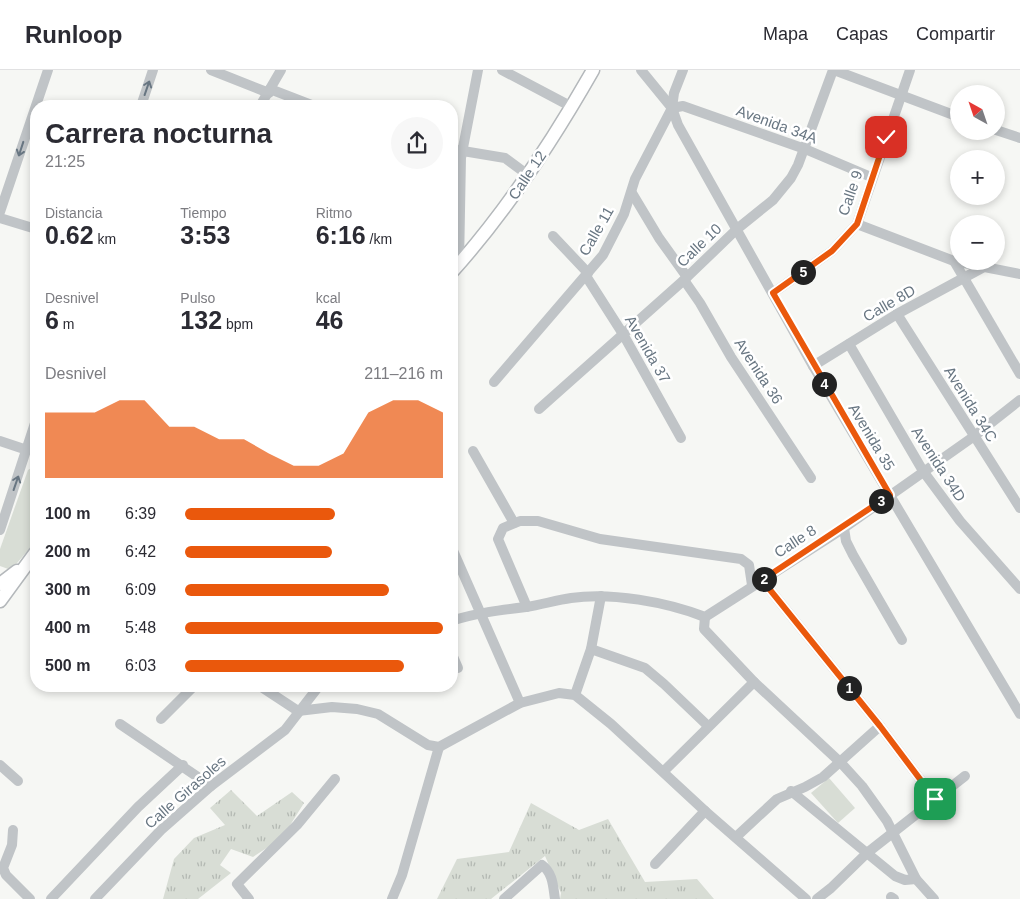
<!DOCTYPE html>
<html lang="es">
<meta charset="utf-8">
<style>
:root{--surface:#fff;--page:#f7f7f7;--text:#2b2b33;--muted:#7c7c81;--line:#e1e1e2;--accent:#ea580c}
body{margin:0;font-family:Helvetica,sans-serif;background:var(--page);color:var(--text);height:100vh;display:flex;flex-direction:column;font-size:19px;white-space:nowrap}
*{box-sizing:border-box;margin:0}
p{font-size:16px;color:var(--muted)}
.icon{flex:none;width:28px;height:28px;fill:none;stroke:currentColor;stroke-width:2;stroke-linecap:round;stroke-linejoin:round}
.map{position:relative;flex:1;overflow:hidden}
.panel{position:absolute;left:30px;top:30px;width:428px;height:592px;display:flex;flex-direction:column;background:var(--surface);border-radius:20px;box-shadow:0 2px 8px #0003}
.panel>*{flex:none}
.needle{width:32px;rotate:320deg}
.controls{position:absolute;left:950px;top:15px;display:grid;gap:10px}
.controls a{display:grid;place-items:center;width:55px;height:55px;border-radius:50%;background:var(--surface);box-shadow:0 2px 8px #0003;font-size:25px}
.pin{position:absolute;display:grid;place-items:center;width:42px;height:42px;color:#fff;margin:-21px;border-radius:10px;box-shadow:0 2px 8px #0006}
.km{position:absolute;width:25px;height:25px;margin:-12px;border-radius:50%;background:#222;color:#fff;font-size:14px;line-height:25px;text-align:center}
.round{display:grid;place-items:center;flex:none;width:52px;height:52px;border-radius:26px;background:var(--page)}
.overview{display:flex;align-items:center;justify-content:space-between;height:85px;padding:0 15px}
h1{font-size:28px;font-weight:700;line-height:38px}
.metrics{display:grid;grid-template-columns:repeat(3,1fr);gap:8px;height:85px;padding:5px 15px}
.metrics div{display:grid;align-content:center}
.metrics b{font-size:25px;font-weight:700}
.metrics small{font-size:14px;font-weight:400}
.metrics p{font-size:14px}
.chart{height:140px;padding:10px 15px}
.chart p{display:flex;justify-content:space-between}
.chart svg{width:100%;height:90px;margin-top:5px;fill:var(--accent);opacity:.7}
ul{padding:0 15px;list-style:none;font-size:16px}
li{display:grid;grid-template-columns:80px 60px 1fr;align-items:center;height:38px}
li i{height:12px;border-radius:6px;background:var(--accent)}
header{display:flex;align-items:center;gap:30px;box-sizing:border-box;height:70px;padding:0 25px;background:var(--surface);border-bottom:1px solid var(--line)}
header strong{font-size:24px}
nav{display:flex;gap:28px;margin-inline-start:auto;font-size:18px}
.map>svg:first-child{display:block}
</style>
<header>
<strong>Runloop</strong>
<nav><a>Mapa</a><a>Capas</a><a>Compartir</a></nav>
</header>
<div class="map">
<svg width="1020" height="829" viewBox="0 0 1020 829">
<defs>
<pattern id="grass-tufts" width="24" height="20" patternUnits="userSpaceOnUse" patternTransform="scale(1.25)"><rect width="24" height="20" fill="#d8ddd5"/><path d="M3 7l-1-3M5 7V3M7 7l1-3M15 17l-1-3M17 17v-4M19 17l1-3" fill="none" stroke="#b3b8b2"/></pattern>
</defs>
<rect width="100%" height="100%" fill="#f6f7f4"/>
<g fill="url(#grass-tufts)">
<path d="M 231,720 L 257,746 L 292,722 L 304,733 L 282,768 L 253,787 L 231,779 L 220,795 L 231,803 L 198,829 L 163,829 L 174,789 L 194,768 L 225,755 L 210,738 Z"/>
<path d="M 531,733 L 579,760 L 608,749 L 645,812 L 697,809 L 714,829 L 560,829 L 561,823 L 545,786 L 491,829 L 437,829 L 457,789 L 509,782 Z"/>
</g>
<g fill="#d8ddd5">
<path d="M 36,395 L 36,471 L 11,500 L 0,496 L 0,479 L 28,400 Z"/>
<path d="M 829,708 L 855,738 L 838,753 L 811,723 Z"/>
</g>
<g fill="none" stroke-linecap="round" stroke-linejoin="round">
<g stroke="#b4b8bb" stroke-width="15">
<g id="major">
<path d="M 451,203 C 507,141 552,72 593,0"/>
<path d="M 0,514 L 17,501"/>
<path d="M 0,531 L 35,483"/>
</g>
</g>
<g stroke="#c0c4c7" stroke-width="10">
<path d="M 211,0 L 269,23"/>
<path d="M 502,0 L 572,37"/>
<path d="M 641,0 L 672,38 L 678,55 L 813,296 L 1020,644"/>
<path d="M 834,0 L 959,47"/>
<path d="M 270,19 L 314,36"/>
<path d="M 141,36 L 153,0"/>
<path d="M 260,36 L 281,0"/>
<path d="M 672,38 L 683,36 L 805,79 L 871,107"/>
<path d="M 996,60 L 1020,68"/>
<path d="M 451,79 L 505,88 L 528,105"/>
<path d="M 632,123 L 659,168 L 687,207"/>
<path d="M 0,142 L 48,0"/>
<path d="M 0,148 L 36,159"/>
<path d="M 857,154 L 954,191 L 1020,204"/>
<path d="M 553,166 L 588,203"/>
<path d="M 954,191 L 1020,304"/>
<path d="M 459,194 L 461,88 L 478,0"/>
<path d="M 586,206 L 623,264 L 681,368"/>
<path d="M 684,210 L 700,233 L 731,287 L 811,408"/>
<path d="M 773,223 L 832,181 L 857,154 L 910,0"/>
<path d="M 897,244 L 1020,438"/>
<path d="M 849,274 L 923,401 L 960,451 L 1020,519"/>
<path d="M 813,296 L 897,244 L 982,198"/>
<path d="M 494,312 L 603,185 L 624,144 L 635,109 L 672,38 L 674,23 L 683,0"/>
<path d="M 539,339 L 684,210 L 737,159 L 773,130 L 791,108 L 798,95 L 833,0"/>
<path d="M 0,371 L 27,380"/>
<path d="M 473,381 L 514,453"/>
<path d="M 844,458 L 846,471 L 853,485 L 902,570"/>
<path d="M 0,460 L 36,350"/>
<path d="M 451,476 L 520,633"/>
<path d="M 762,510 L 880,656 L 935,729"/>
<path d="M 527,537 L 498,469 L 503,458 L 520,451 L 538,451 L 600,469 L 741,489 L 749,495 L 752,515"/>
<path d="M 705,547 L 704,559 L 754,612 L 841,693 L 862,716 L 887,751 L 916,809 L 934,829"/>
<path d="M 451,551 C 476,543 500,540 526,537 C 541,535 556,530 571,528 C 611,522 667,532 705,547 L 844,458 L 973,367 L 1020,330"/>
<path d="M 591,579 L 645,598 L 664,614 L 708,656"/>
<path d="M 451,582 L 458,598"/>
<path d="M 260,616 L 298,641 L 332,637 L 357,639 L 378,644 L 428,675 L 439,677 L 520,633 L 559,623 L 575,625 L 611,654 L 705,741 L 806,829"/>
<path d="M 575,625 L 591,579 L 601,526"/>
<path d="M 161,649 L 194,616"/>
<path d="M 120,654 L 211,716"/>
<path d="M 0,695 L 18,711"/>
<path d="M 664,701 L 754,612"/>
<path d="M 791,721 L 895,806 L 905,810 L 916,809"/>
<path d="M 13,760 L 12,775 L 3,798 L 6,805 L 30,829"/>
<path d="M 736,767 L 777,729 L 805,717 L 823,707 L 880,656"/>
<path d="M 655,794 L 705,741"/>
<path d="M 891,827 L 894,829"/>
<path d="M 51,829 L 138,737 L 183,695"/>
<path d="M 95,829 L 161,760 L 211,716 L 285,660 L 319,616"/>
<path d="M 249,829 L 237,814 L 297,755 L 335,709"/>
<path d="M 392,829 L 402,805 L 439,677"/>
<path d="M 504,829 L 542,795 C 553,803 553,816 555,829"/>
<path d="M 817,829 L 831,818 L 867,783 L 965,706"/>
</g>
<use href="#major" stroke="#fff" stroke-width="12"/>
</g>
<defs><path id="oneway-shaft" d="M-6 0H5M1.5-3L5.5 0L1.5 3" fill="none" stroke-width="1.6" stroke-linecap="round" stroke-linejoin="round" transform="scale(1.25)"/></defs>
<g stroke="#687682">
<use href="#oneway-shaft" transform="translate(147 18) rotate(-71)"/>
<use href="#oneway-shaft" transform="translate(21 79) rotate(108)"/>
<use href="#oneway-shaft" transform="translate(16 413) rotate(-71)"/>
</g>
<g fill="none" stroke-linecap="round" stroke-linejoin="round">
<g stroke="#fff" stroke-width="10">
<path id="route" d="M 886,67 L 857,154 L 832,181 L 773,223 L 890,425 L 762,510 L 880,656 L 935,729"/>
</g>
<use href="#route" stroke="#ea580c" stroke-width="6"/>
</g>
<g text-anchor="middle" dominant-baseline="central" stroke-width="5" stroke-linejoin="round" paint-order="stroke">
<g font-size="15" fill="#687682" stroke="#fff">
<text transform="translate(777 54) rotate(20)">Avenida 34A</text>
<text transform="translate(527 105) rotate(-56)">Calle 12</text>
<text transform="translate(850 123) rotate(-71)">Calle 9</text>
<text transform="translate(596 161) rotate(-60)">Calle 11</text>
<text transform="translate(699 175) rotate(-44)">Calle 10</text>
<text transform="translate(889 233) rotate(-30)">Calle 8D</text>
<text transform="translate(648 279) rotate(60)">Avenida 37</text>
<text transform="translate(759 301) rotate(57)">Avenida 36</text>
<text transform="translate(971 334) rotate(58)">Avenida 34C</text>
<text transform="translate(872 367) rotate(59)">Avenida 35</text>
<text transform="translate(939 394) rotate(57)">Avenida 34D</text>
<text transform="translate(795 471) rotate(-33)">Calle 8</text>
<text transform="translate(185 722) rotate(-41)">Calle Girasoles</text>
</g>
</g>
</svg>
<div class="controls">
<a><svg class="needle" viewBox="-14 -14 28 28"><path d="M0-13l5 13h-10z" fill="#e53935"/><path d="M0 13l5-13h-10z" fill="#7c7c81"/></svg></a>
<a>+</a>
<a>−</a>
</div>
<div class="pin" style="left:935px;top:729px;background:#1e9e55"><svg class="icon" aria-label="arrive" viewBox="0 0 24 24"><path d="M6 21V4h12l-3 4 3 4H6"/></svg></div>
<div class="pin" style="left:886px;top:67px;background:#d93025"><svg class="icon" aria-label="check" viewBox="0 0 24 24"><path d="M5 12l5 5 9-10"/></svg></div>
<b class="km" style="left:849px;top:618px">1</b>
<b class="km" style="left:764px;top:509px">2</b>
<b class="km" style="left:881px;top:431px">3</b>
<b class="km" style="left:824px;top:314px">4</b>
<b class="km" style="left:803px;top:202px">5</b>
<section class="panel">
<div class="overview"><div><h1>Carrera nocturna</h1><p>21:25</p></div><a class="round"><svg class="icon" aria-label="share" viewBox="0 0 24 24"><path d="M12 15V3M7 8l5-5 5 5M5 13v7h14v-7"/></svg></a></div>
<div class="metrics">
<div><p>Distancia</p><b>0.62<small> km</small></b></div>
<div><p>Tiempo</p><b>3:53</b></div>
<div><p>Ritmo</p><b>6:16<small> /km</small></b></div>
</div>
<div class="metrics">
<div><p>Desnivel</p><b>6<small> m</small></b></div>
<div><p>Pulso</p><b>132<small> bpm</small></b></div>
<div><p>kcal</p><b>46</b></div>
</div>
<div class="chart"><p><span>Desnivel</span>211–216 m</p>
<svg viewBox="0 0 160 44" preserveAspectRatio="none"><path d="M0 44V12L10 12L20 12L30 6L40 6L50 19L60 19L70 25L80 25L90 32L100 38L110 38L120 32L130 12L140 6L150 6L160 12V44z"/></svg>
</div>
<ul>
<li><b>100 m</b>6:39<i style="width:58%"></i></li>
<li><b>200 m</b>6:42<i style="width:57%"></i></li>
<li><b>300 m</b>6:09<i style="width:79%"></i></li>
<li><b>400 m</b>5:48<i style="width:100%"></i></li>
<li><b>500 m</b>6:03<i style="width:85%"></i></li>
</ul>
</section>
</div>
